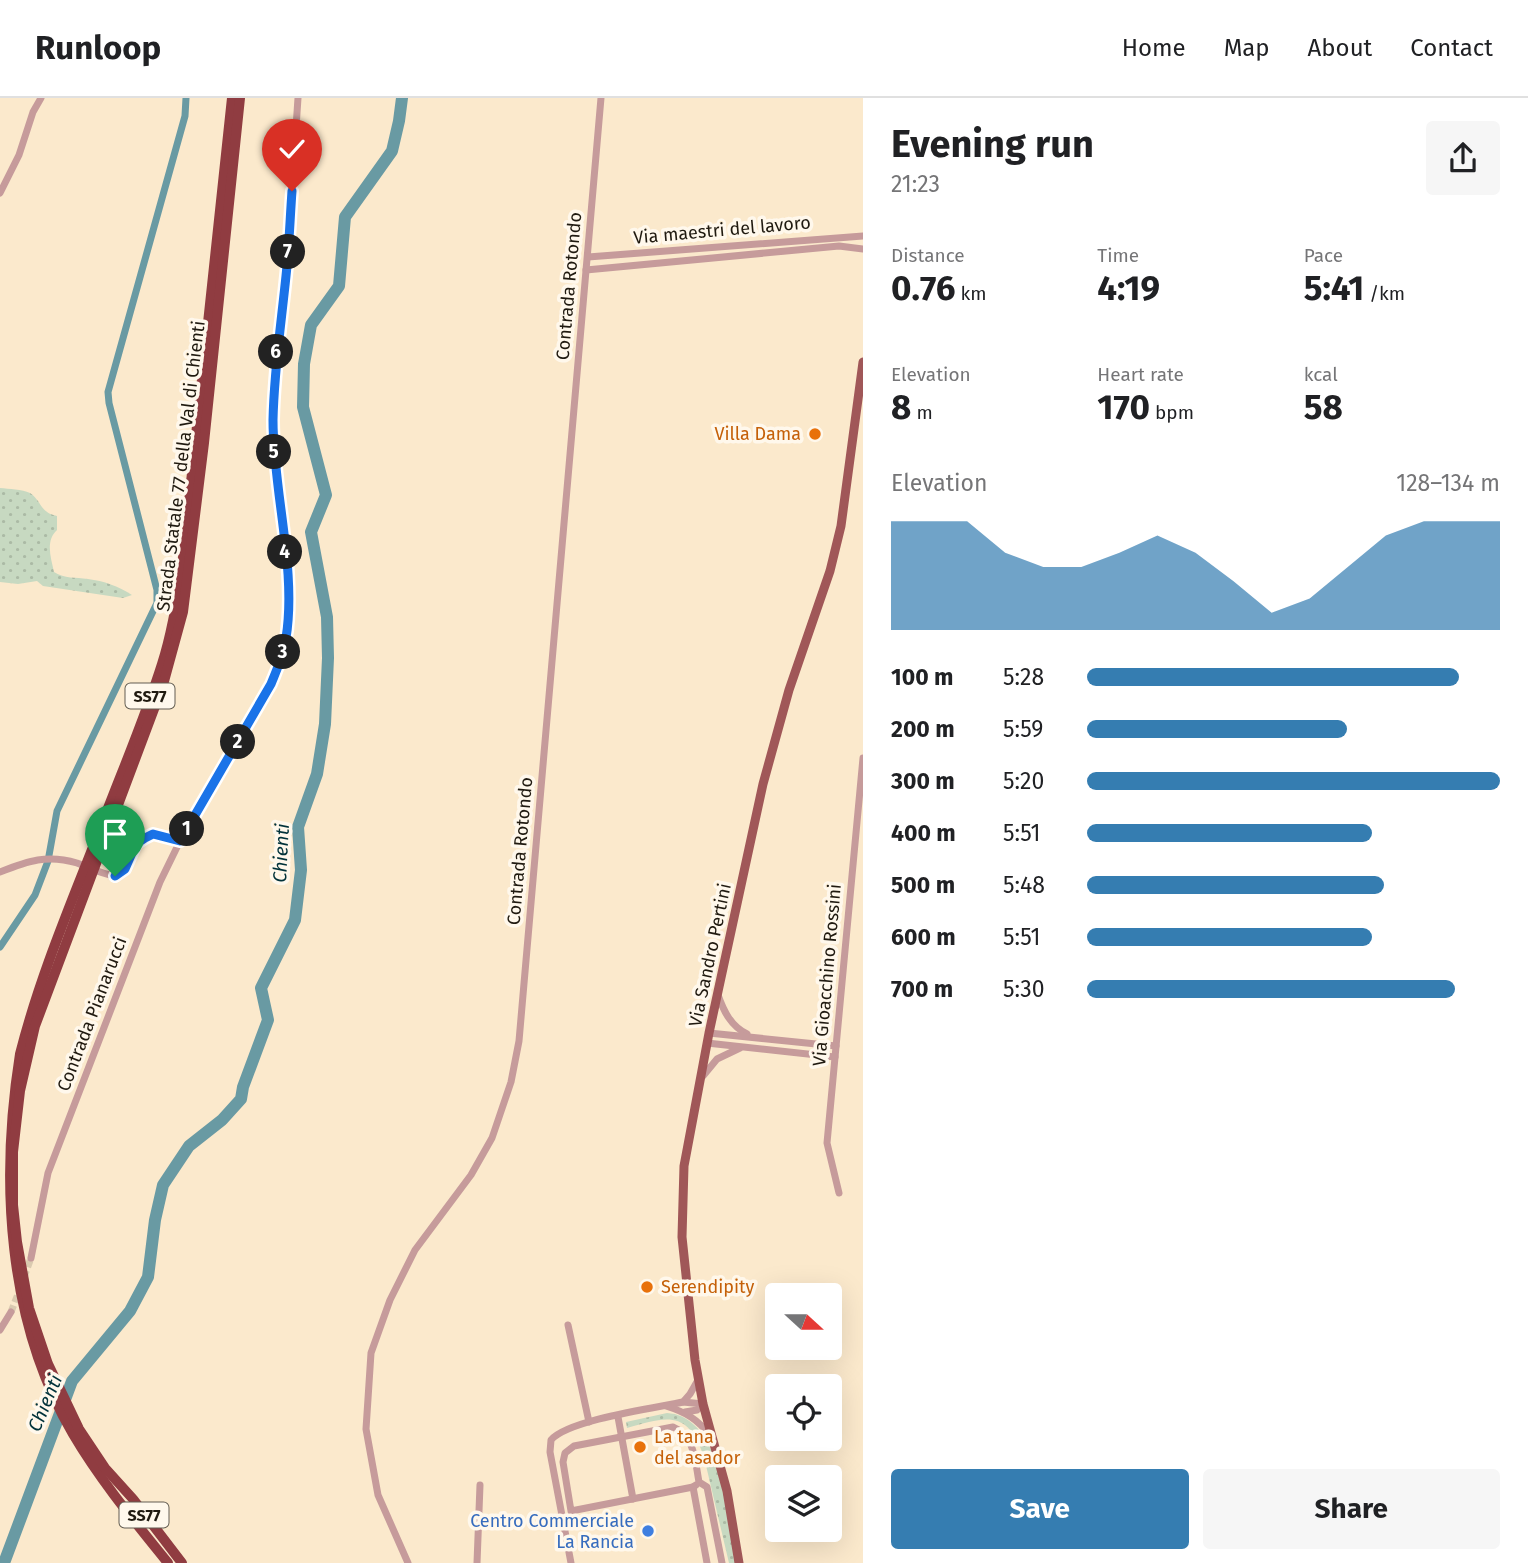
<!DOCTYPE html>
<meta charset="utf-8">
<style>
:root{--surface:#fff;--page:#f6f6f6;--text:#202124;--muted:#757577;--line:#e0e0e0;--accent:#357db1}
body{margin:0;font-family:"Fira Sans",sans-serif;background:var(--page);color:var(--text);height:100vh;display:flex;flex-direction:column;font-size:26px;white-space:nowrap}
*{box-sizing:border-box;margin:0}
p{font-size:23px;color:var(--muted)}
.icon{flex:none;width:38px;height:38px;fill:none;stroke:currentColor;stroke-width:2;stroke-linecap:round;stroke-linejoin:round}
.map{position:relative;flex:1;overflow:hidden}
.side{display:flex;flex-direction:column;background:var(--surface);width:665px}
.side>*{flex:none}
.needle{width:46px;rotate:111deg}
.fabs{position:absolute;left:765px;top:1185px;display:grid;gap:14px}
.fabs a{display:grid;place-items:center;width:77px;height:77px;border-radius:7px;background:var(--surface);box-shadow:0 7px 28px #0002;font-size:35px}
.pin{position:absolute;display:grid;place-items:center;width:60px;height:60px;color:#fff;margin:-72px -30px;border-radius:50% 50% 50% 0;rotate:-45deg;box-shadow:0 0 7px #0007}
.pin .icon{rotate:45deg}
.km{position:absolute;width:35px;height:35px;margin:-18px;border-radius:50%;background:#222;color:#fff;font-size:19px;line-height:35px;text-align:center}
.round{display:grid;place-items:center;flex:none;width:74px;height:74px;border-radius:7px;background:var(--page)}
.summary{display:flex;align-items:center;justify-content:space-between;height:119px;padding:0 28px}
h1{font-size:38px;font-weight:700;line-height:52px}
.metrics{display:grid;grid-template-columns:repeat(3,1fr);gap:10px;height:119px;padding:7px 28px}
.metrics div{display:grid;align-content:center}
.metrics b{font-size:35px;font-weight:700}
.metrics small{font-size:19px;font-weight:400}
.metrics p{font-size:19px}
.chart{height:196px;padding:14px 28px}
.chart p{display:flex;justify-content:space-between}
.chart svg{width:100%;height:126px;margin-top:7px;fill:var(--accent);opacity:.7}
.primary-button{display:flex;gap:14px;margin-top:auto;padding:14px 28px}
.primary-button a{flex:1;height:80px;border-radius:7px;background:var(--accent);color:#fff;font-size:28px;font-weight:700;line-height:80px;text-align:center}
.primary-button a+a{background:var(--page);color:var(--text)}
ul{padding:0 28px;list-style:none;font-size:23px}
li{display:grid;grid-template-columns:112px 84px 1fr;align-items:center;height:52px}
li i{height:18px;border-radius:9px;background:var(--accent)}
header{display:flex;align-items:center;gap:42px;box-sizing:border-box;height:98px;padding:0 35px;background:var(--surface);border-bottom:2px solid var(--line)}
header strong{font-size:33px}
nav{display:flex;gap:38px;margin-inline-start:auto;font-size:24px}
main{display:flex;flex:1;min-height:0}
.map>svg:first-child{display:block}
</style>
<header>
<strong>Runloop</strong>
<nav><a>Home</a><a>Map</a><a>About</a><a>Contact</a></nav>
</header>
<main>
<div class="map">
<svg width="863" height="1465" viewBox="0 0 863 1465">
<defs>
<pattern id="grass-dots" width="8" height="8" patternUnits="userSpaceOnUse" patternTransform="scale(1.75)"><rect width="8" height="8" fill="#c7d9c1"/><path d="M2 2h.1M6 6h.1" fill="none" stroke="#abbaa5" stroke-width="1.8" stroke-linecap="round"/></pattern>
</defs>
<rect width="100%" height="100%" fill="#fbe9cc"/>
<g fill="url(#grass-dots)">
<path d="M 0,390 C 9,391 22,391 30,395 C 42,403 39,414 57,418 L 57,432 C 45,443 51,460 54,474 C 65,481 75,479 88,481 C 104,483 118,488 132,497 L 123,500 L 43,488 L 37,483 L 18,486 L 0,484 Z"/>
<path d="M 667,1315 C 723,1318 729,1423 736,1465 L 729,1465 L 704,1359 C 688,1312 668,1318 627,1330 L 626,1324 Z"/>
</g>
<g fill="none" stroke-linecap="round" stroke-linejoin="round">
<path stroke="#699aa3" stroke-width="7" d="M 0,849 L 35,797 L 48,763 L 57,713 L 157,505 L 157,492 L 109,305 L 108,294 L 185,18 L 186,0"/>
<path stroke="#699aa3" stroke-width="12" d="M 4,1465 L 72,1283 L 130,1213 L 148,1179 L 155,1122 L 163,1087 L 189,1048 L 222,1022 L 241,1001 L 243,989 L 268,922 L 261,890 L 295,822 L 301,772 L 298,729 L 317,676 L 325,626 L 328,560 L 327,519 L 311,434 L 326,397 L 303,309 L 304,266 L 311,227 L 339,188 L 345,119 L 392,53 L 399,23 L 402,0"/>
<g stroke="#dacab0" stroke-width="7" stroke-dasharray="7 3.5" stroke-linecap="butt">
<path d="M 24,1179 L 31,1160"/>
<path d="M 11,1214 L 20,1191"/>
</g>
<g stroke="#c69b9b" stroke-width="7">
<path d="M 0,95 L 19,57 L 33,14 L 41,0"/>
<path d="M 588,159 L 863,138"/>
<path d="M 586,172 L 839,148 L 863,151"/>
<path d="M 0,774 C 28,763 47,756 77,765 C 90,770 102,776 115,778 L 125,771 L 136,746 L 145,740 L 153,736 L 180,743"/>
<path d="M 718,897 C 724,914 731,928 747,936"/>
<path d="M 709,935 L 836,948"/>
<path d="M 707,945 L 835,959"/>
<path d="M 703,978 L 717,961 L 740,950"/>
<path d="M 839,1095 L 827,1045 L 863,660"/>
<path d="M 31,1160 L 48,1075 L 160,784 L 180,743 L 271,586 L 286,542 L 289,510 L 288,479 L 273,345 L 274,304 L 275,261 L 286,178 L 298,0"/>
<path d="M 568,1227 L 589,1324"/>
<path d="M 0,1232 L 11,1214"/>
<path d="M 683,1304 L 703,1306"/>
<path d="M 666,1308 C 685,1314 698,1321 710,1338"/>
<path d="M 685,1314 L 697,1312 L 703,1306"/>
<path d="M 618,1319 L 633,1401"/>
<path d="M 696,1387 L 693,1389 L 707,1465"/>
<path d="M 693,1389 L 571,1413 L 563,1364 L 565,1355 L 574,1348 L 673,1329 C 695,1338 695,1363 699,1384 L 707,1389 L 722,1465"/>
<path d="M 408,1465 L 378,1397 L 366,1331 L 371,1255 L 390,1202 L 415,1152 L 471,1077 L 492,1040 L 511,984 L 519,943 L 601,0"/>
<path d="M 477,1465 L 480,1387"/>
<path d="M 571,1465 L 550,1354 L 551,1342 C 568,1322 654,1310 683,1304 L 690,1296 L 698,1282"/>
</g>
<path stroke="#a05758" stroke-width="9" d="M 739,1465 L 727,1393 L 703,1306 L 695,1262 L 682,1139 L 684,1068 L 709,935 L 763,686 L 789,592 L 830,473 L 841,428 L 863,264"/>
<g stroke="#903c41" stroke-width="10">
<path d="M 168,1465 C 135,1424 100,1382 73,1336 C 7,1224 0,1082 20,956 C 40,877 73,801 102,726 C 122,673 145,620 162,566 C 171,538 176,508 181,478 L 232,0"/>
<path d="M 182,1465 L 133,1401 L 105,1370 L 79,1331 L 48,1266 L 29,1210 L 17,1144 L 13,1107 L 13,1054 L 20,993 L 35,928 L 163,587 L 183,514 L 204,345 L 240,0"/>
</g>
</g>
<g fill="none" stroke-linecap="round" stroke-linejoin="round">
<g stroke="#fff" stroke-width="14">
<path id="route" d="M 115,778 L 125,771 L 136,746 L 145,740 L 153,736 L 180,743 L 271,586 C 277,571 284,556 286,540 C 297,472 273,393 273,322 C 274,273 281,227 286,178 C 289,150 290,121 292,93"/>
</g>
<use href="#route" stroke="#1a73e8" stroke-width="9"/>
</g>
<g fill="#e8710a" stroke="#fff8ec" stroke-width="2.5">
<circle cx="815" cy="336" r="7"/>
<circle cx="647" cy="1189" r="7"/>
<circle cx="640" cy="1349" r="7"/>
</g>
<circle fill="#3f7fe0" stroke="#fff8ec" stroke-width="2.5" cx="648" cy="1433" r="7"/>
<g text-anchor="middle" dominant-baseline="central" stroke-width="7" stroke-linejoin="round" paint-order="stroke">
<g fill="#fff8ec" stroke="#635d52" stroke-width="2">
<rect x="125.5" y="585.5" width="49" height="25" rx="5"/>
<rect x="119.5" y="1404.5" width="49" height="25" rx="5"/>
</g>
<g font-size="16" font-weight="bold" fill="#201a10">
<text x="150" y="598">SS77</text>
<text x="144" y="1417">SS77</text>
</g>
<g font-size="18" fill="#201a10" stroke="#fff8ec">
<text transform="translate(722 132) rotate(-5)">Via maestri del lavoro</text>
<text transform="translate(569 188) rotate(-85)">Contrada Rotondo</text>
<text transform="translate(181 368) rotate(-83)">Strada Statale 77 della Val di Chienti</text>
<text transform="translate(520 753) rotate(-85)">Contrada Rotondo</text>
<text transform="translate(710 857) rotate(-78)">Via Sandro Pertini</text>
<text transform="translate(827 877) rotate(-85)">Via Gioacchino Rossini</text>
<text transform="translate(92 916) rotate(-69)">Contrada Pianarucci</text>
</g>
<g font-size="18" fill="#c56008" stroke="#fff8ec" text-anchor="start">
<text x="801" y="336" text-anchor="end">Villa Dama</text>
<text x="661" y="1189">Serendipity</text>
<text x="654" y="1339">La tana<tspan x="654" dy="21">del asador</tspan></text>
</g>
<g font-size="18" fill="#366cbe" stroke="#fff8ec" text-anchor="end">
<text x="634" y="1423">Centro Commerciale<tspan x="634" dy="21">La Rancia</tspan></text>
</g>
<g font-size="19" font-style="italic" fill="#01323a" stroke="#fff8ec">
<text transform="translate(281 755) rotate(-87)">Chienti</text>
<text transform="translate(45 1305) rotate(-67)">Chienti</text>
</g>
</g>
</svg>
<div class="fabs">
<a><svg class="needle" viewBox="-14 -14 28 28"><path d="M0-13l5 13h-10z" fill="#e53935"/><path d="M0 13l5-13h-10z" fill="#757577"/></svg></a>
<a><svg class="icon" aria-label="locate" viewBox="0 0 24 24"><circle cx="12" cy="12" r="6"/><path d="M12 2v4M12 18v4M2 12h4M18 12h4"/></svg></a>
<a><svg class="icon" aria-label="layers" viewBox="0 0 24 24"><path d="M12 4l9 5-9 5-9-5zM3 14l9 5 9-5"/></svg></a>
</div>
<div class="pin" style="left:115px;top:778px;background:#1e9e55"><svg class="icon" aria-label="arrive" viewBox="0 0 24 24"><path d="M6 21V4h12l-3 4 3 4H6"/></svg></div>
<div class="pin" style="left:292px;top:93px;background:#d93025"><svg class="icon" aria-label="check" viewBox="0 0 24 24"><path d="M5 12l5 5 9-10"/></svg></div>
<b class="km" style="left:187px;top:731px">1</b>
<b class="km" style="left:238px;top:644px">2</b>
<b class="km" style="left:283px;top:554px">3</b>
<b class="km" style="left:285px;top:454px">4</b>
<b class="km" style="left:274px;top:354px">5</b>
<b class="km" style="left:276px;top:254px">6</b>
<b class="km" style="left:288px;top:154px">7</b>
</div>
<section class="side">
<div class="summary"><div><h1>Evening run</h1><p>21:23</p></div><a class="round"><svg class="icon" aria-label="share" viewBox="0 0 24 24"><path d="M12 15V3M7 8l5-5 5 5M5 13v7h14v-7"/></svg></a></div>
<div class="metrics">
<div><p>Distance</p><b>0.76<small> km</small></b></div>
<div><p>Time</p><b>4:19</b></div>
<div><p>Pace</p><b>5:41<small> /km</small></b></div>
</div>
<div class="metrics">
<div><p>Elevation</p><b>8<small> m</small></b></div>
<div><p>Heart rate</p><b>170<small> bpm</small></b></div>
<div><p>kcal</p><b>58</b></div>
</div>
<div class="chart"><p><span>Elevation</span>128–134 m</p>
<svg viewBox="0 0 160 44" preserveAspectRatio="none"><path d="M0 44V6L10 6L20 6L30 17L40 22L50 22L60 17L70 11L80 17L90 27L100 38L110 33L120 22L130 11L140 6L150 6L160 6V44z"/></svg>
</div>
<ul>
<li><b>100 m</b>5:28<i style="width:90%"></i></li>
<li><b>200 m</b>5:59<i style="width:63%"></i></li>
<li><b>300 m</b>5:20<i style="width:100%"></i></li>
<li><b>400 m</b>5:51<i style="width:69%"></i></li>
<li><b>500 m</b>5:48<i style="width:72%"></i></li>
<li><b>600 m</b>5:51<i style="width:69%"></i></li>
<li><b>700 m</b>5:30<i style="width:89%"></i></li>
</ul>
<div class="primary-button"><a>Save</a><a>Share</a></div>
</section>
</main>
